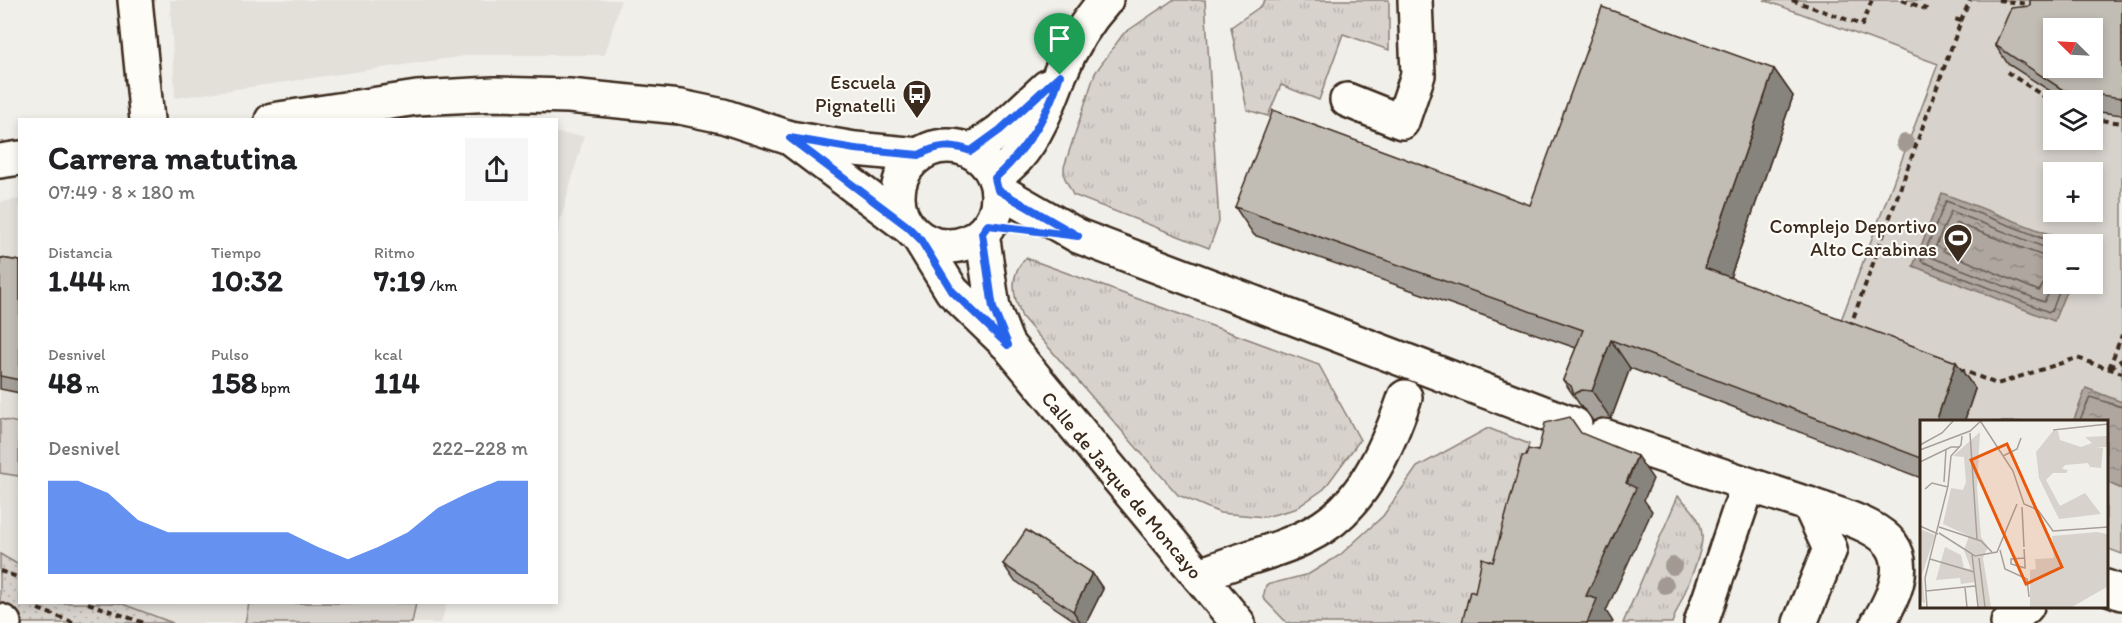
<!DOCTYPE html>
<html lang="es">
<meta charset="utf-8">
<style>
:root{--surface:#fff;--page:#f6f6f6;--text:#202124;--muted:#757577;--accent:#2563eb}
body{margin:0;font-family:Itim,sans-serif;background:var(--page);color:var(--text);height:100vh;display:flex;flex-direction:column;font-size:22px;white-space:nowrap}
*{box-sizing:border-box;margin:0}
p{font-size:20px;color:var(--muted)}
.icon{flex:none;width:33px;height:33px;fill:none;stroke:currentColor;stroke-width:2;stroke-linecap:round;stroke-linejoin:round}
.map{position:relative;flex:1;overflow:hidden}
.sheet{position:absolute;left:18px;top:118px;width:540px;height:486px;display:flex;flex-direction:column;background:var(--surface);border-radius:0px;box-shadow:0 3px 9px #0003}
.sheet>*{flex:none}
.needle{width:39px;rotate:294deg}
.controls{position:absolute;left:2043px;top:18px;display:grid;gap:12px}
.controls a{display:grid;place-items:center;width:60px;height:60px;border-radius:0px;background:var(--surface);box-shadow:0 3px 9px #0003;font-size:30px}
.pin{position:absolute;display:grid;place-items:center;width:51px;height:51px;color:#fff;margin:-62px -26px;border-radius:50% 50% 50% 0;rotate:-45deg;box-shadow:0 0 6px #0007}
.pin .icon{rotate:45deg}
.round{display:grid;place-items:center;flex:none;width:63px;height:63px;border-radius:0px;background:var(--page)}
.summary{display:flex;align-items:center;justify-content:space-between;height:102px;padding:0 30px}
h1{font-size:33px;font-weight:700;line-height:45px}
.metrics{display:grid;grid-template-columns:repeat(3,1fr);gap:9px;height:102px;padding:6px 30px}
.metrics div{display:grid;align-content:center}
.metrics b{font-size:30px;font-weight:700}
.metrics small{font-size:16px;font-weight:400}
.metrics p{font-size:16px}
.chart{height:168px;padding:12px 30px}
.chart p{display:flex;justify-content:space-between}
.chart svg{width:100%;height:108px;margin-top:6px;fill:var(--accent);opacity:.7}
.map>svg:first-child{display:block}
</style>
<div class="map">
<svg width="2122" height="623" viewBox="0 0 2122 623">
<defs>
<pattern id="grass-tufts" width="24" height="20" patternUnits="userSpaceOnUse" patternTransform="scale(1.5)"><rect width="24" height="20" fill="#d7d2cc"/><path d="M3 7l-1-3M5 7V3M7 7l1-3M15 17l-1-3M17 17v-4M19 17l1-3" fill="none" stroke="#b9b4af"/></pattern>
<pattern id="park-dots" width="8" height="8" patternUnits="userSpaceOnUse" patternTransform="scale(1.5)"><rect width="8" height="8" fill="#d7d2cc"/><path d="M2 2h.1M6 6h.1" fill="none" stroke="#b9b4af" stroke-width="1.8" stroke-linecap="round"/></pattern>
<pattern id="water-ripples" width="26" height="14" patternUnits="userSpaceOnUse" patternTransform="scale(1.5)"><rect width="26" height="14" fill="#aea69f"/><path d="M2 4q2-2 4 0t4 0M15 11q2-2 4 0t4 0" fill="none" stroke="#8f8781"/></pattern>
</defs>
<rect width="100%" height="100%" fill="#f1efea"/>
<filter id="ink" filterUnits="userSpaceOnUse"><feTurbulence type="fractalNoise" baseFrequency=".0167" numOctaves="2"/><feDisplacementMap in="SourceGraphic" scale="12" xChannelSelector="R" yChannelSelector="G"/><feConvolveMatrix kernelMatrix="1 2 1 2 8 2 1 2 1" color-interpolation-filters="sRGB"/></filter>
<g filter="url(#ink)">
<g fill="#e3e0da">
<path d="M 170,0 L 621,0 L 605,55 L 472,55 L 175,98 Z"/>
<path d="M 557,133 L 584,136 L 557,232 L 556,133 Z"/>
<path d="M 19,199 L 19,565 L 0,554 L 0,202 Z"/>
<path d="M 120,603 L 447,603 L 441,623 L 173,623 Z"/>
</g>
<g fill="url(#grass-tufts)" stroke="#897e75" stroke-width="1.5">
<path d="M 1173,0 L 1205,0 L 1219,222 L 1209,248 L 1073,195 L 1064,176 L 1064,167 L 1095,73 L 1123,34 Z"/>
<path d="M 1265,0 L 1389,0 L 1389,50 L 1343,34 L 1319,100 L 1281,85 L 1268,116 L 1247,110 L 1231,27 L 1261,6 Z"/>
<path d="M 1026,258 L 1319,365 L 1360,440 L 1324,489 L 1295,509 L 1265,517 L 1220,513 L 1178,495 L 1022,317 C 1013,297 1008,274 1026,258 Z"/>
<path d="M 1488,428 L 1529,444 L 1497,566 L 1466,623 L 1287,623 L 1263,598 L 1266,585 L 1309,574 L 1340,555 L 1383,516 L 1417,467 Z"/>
<path d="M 1678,496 C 1690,507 1701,517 1702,535 C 1704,553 1679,604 1672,623 L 1623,623 Z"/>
</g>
<path fill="url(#park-dots)" stroke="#897e75" stroke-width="1.5" d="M 0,554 L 19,565 L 20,603 L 120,603 L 173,623 L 0,623 Z"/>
<g fill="#d7d2cc" stroke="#897e75" stroke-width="1.5" fill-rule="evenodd">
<path d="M 1764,0 L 2122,0 L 2122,554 L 2106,548 L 2106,422 L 1964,422 L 1835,336 L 1938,64 ZM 2054,28 L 2092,28 L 2092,68 L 2054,68 ZM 2054,100 L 2092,100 L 2092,140 L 2054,140 ZM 2054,172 L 2092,172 L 2092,212 L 2054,212 ZM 2054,244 L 2092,244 L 2092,284 L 2054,284 Z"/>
<path d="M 0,419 L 19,423 L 19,476 L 0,473 Z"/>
<path d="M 249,603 L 416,603 L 412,623 L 245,623 Z"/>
</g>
<g fill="url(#water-ripples)" stroke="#80746b" stroke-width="1.5">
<path d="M 1942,193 L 2075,244 L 2054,244 L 2054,284 L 2069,284 L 2054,321 L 1913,266 Z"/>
<path d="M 2086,388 L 2122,402 L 2122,489 L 2106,482 L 2106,422 L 2073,422 Z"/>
</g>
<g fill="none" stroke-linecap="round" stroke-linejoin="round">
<g stroke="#695c52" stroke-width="1.5">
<path d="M 2058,244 L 1946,201 L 1921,261 L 2049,312 L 2052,311 L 2062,284"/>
<path d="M 2054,251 L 1951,211 L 1931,257 L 2044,302 L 2054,284"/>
<path d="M 2054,260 L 1956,223 L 1943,251 L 2039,291 L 2054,267"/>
<path d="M 2079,422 L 2090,397 L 2122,407"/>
</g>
<g stroke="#3b2a1e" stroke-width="38">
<g id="minor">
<path d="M 135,0 L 147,120"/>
<path d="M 1347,100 L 1402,122 L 1418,75 L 1415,0"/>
<path d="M 272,120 L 417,98 L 494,94 L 569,96 L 680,107 L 723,116 L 790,138 L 855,149 L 919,155"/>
<path d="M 794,141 L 907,226"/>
<circle cx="948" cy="196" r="50"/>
<path d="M 971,151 L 1000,131 L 1047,87"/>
<path d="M 0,161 L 20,158"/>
<path d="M 995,178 C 1002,172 1009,166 1016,159 C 1037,136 1049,103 1060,74 C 1071,47 1086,22 1106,0"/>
<path d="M 998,190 L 1078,236 L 1575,425"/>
<path d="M 982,233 L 993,308 L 1006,341"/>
<path d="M 920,239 L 952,291 L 1008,345 L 1238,623"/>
<path d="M 1604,436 L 1843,516 C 1859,522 1880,530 1891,544 C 1909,568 1891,602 1878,623"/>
<path d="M 1199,576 C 1238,558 1286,551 1323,527 C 1366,499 1389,443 1405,397"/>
<path d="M 2106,587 L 2122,593"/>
<path d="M 0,621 L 4,623"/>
<path d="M 1701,623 L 1748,485"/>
<path d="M 1800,623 L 1830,549 L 1809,504"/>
<path d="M 2008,623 L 2027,606"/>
</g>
</g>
<g stroke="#3b2a1e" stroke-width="4" stroke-dasharray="6 4.5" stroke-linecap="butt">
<path d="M 1792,0 L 1862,25 L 1872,0"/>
<path d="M 1902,0 L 1929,10"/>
<path d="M 1998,0 L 2035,5"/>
<path d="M 1961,21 L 1970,0"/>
<path d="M 2007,72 L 2054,103"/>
<path d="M 2092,119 L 2122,123"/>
<path d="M 1850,327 L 1961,21 L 1955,19"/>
<path d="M 2109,368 L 2122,335"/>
<path d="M 2110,368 L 2122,360"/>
<path d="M 1959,369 L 1997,384 L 2077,358 L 2122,373"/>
<path d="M 0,571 L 20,578"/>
<path d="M 88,603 L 144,623"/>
<path d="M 38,609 L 75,623"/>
</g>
<use href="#minor" stroke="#fdfcf7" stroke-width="33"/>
</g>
<g fill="#a29a92">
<circle cx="1905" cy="143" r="9"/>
<circle cx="1673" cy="566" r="9"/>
<circle cx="1665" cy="585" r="9"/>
</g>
<g fill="#a6a29b" stroke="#3b2a1e" stroke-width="1.5">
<path d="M 2122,0 L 2122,115 L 2092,111 L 2092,100 L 2064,100 L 2008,64 L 1995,45 Z"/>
<path d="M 1774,69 L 1793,96 L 1730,278 L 1956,362 L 1975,389 L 1964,422 L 1921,422 L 1921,478 L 1630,368 L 1611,419 L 1601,418 L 1593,421 L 1586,411 L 1582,408 L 1563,380 L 1576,348 L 1254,235 L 1235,207 L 1530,205 Z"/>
<path d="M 0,258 L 20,261 L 20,393 L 0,389 Z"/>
<path d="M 1003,564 L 1092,573 L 1103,589 L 1086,623 L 1078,623 L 1014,580 Z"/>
</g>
<g fill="#87847e" stroke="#3b2a1e" stroke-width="1.5">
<path d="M 1774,69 L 1793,96 L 1724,295 L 1705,268 Z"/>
<path d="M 1611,340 L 1630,368 L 1611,419 L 1592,391 Z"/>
<path d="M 1956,362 L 1975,389 L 1964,422 L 1936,422 Z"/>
<path d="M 1637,456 L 1653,479 L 1644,500 L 1652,511 L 1606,611 L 1613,622 L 1612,623 L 1587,623 L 1586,596 Z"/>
<path d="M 1092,573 L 1103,589 L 1086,623 L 1081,623 L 1073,611 Z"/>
</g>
<g fill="#c1bcb4" stroke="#3b2a1e" stroke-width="1.5" fill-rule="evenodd">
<path d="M 2030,0 L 2122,0 L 2122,98 L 2063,90 L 1995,45 L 2011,8 L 2030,6 ZM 2054,28 L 2092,28 L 2092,68 L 2054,68 Z"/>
<path d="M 1602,7 L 1774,69 L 1705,268 L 1956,362 L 1936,422 L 1921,422 L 1921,458 L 1611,340 L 1592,391 L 1582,390 L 1574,394 L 1571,386 L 1563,380 L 1583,330 L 1235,207 L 1273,110 L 1530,205 Z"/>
<path d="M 0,258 L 20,261 L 20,380 L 0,376 Z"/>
<path d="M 1570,417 L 1581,433 L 1637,456 L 1626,483 L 1636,488 L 1586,596 L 1597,599 L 1587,623 L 1462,623 L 1470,591 L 1475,593 L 1482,558 L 1493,562 L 1522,456 L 1526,456 L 1528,449 L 1538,451 L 1545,423 Z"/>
<path d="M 1026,530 L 1092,573 L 1073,611 L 1003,564 Z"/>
</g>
</g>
<g fill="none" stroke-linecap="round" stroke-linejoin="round" filter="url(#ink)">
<g stroke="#fff" stroke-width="12">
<path id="route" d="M 1060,75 C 1048,115 1026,150 995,178 L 998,190 L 1078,236 L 988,225 L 982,233 L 993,308 L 1008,345 L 952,291 L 920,239 L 907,226 L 790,138 L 855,149 L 919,155 C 937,145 952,144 971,151 L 1000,130 Z"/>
</g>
<use href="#route" stroke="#2563eb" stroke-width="8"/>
</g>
<defs>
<g id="bus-pin" transform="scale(1.5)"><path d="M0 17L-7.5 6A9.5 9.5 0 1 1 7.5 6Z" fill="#3b2a1e" stroke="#fdfcf7"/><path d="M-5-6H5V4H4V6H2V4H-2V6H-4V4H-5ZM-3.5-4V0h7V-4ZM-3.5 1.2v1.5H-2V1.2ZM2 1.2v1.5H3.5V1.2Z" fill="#fff"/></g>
<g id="stadium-pin" transform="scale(1.5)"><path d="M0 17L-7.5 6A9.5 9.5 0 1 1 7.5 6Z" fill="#3b2a1e" stroke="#fdfcf7"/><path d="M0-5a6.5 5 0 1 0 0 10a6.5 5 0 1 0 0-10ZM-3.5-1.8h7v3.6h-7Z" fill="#fff"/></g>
</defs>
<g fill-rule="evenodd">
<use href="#bus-pin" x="917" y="94"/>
<use href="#stadium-pin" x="1958" y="238"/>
</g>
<g text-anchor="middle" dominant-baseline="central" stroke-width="4.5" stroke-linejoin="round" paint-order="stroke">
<g font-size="20" fill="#3b2a1e" stroke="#fdfcf7" text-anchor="end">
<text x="896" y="82">Escuela<tspan x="896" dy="23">Pignatelli</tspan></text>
<text x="1937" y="226">Complejo Deportivo<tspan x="1937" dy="23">Alto Carabinas</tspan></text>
</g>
<g font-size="20" fill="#3b2a1e" stroke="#fdfcf7">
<text transform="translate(1122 485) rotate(50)">Calle de Jarque de Moncayo</text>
</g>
</g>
<g transform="translate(1920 420)">
<rect width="188" height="188" fill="#f1efea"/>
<path d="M 133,11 L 138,11 L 140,20 L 161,27 L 172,23 L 165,17 L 187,16 L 187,27 L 176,27 L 183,28 L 181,48 L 170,47 L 168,43 L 145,45 L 142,49 L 148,50 L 146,53 L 133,53 L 126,60 L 140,86 L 134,89 L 119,58 L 116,32 ZM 0,109 L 15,115 L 2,155 L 5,183 L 0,181 Z" fill="#d7d2cc"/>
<path d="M 60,12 L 57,67 L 61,117 L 68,127 L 63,138 L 71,187 L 58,187 L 55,162 L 41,164 L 40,158 L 16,160 L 25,127 L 41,135 L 44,148 L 51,149 L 44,130 L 49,116 L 23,104 L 31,68 L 43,70 L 46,62 L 44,37 L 33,36 Z" fill="#d7d2cc"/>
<path d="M 165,73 L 181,94 L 139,99 L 134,89 ZM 177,112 L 187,114 L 187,167 L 152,187 L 110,187 L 110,150 L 116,149 L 115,139 L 134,138 L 132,116 Z" fill="#d7d2cc"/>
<path fill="none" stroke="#a8a098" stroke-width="1.5" d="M 61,2 L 93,51 L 104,84 L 118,90 L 133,111 L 188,107M 133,10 L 188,4M 50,13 L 57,119M 0,25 L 22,13 L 34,0M 0,30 L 50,11 L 62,0M 83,36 L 97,29 L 101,18M 0,42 L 31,27 L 40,27M 24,62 L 26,29M 5,69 L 12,63 L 28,67M 102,87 L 104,127M 0,106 L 18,114M 19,107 L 61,121 L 72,132M 19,113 L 55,136 L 77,132 L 97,84M 104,129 L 105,145 L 105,148 L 91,144 L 91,139 L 105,138M 80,130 L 85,149 L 107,159 L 109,177M 52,134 L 58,187M 59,138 L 65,187M 10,139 L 54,152M 45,168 L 47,187M 6,171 L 55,166M 7,187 L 5,158 L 28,66 L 31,36 L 41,25 L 42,16"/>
<path fill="#e8590c" fill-opacity="0.15" stroke="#e8590c" stroke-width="3" d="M 87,24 L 142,147 L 106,164 L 51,40 Z"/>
<rect width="188" height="188" fill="none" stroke="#3b2a1e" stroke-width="3"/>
</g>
</svg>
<div class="controls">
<a><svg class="needle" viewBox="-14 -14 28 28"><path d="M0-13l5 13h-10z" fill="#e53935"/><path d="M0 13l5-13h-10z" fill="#757577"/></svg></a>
<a><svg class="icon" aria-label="layers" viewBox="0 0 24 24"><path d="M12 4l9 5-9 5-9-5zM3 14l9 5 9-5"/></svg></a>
<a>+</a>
<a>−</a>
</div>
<div class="pin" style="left:1060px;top:75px;background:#1e9e55"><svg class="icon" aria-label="arrive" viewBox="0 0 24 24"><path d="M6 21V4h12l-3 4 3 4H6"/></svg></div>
<section class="sheet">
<div class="summary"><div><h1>Carrera matutina</h1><p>07:49 · 8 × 180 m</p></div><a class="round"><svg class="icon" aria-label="share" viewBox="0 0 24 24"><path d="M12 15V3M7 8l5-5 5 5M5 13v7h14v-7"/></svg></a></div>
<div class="metrics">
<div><p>Distancia</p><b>1.44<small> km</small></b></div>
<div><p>Tiempo</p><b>10:32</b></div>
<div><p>Ritmo</p><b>7:19<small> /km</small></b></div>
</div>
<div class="metrics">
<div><p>Desnivel</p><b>48<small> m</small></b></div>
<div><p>Pulso</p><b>158<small> bpm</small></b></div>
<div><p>kcal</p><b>114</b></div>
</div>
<div class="chart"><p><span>Desnivel</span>222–228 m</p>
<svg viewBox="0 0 160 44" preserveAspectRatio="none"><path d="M0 44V6L10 6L20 11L30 22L40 27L50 27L60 27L70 27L80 27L90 33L100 38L110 33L120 27L130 17L140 11L150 6L160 6V44z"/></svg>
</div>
</section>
</div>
